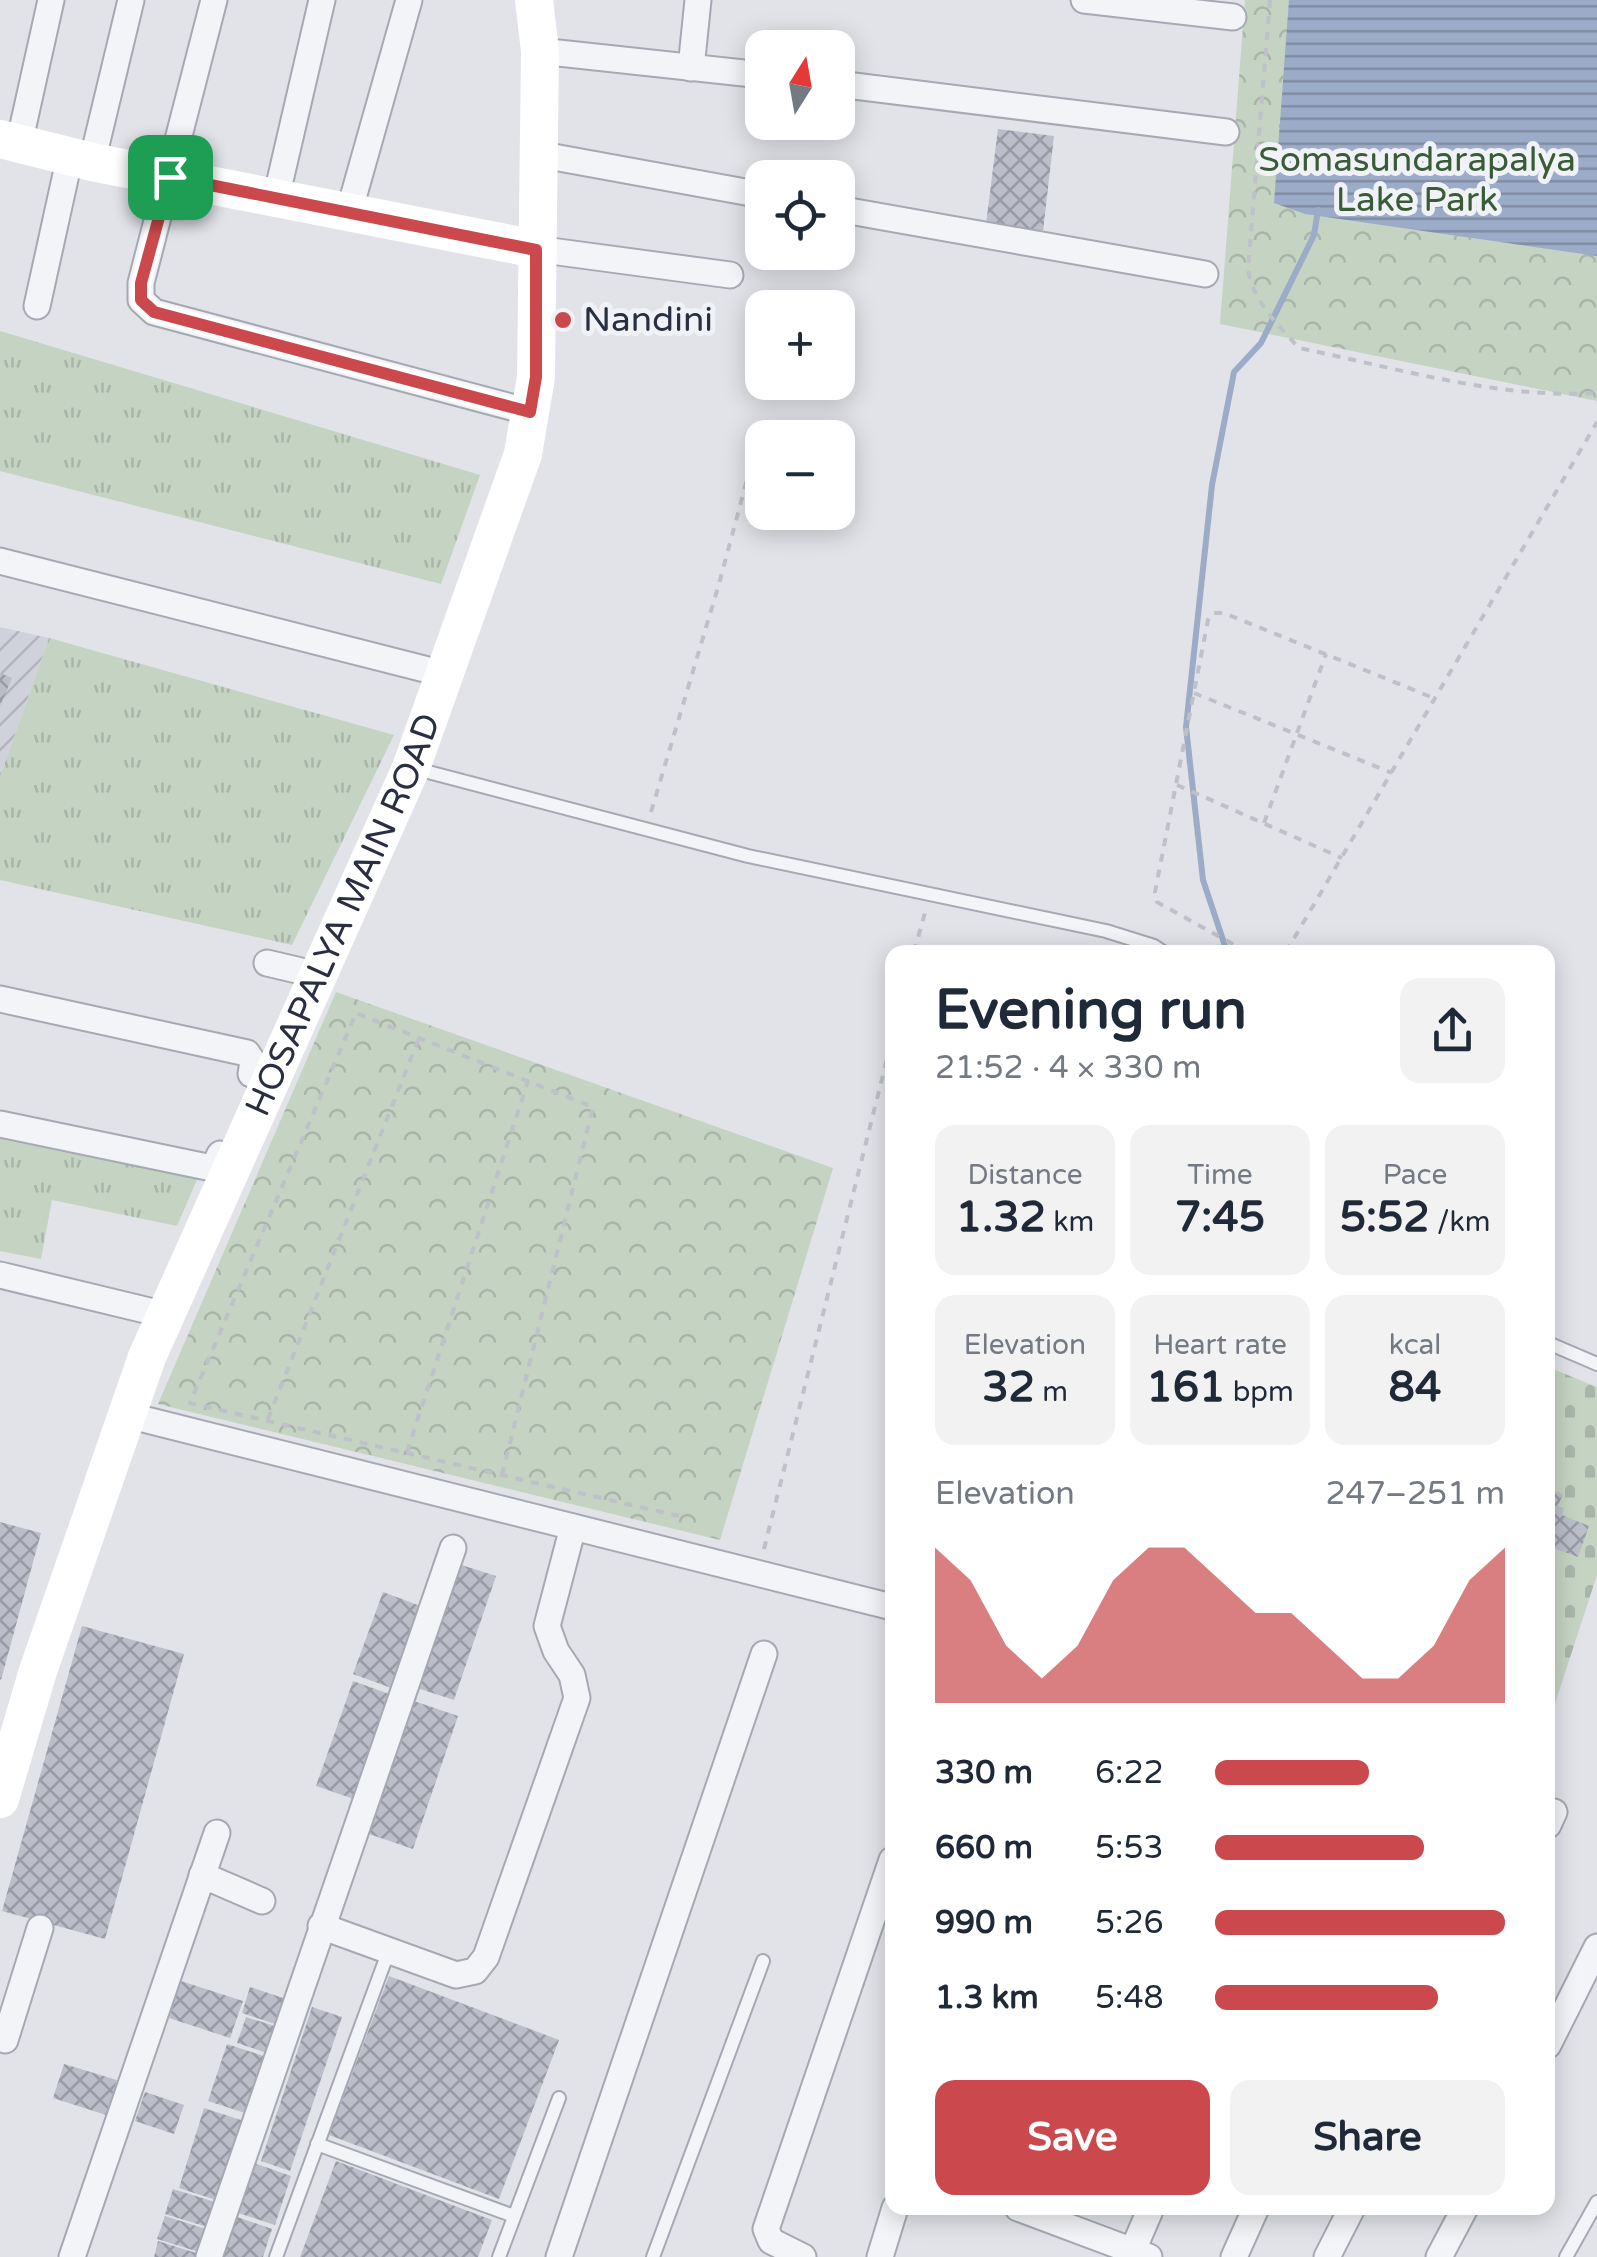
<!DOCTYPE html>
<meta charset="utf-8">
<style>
:root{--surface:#fff;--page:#f2f2f3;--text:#1f2937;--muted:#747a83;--accent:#cb494c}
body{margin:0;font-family:"Varela Round",sans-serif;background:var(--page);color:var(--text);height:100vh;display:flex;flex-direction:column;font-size:38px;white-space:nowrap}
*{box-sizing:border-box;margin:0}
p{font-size:32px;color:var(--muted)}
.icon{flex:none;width:55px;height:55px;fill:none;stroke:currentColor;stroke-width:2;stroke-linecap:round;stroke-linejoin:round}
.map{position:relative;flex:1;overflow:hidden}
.details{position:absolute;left:885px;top:945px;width:670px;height:1270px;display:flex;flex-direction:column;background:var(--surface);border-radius:20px;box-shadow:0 5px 25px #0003}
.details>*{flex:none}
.needle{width:65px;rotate:11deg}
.fabs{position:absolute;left:745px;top:30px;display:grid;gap:20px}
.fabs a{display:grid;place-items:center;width:110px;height:110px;border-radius:20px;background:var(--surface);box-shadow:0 5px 25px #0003;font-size:50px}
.pin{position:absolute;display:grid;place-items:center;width:85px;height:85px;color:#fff;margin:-42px;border-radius:20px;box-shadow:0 5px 15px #0006}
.round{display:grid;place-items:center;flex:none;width:105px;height:105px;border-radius:20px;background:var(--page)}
.headline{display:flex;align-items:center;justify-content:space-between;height:170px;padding:0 50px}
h1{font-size:55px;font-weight:800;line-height:75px}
.metrics{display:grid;grid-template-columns:repeat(3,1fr);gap:15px;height:170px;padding:10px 50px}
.metrics div{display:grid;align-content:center;border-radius:20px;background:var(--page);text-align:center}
.metrics b{font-size:42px;font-weight:800}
.metrics small{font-size:28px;font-weight:400}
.metrics p{font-size:28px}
.chart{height:280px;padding:20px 50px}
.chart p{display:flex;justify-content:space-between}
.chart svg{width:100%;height:180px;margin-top:10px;fill:var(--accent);opacity:.7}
.cta{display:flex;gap:20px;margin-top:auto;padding:20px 50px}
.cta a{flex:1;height:115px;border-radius:20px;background:var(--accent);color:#fff;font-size:40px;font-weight:800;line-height:115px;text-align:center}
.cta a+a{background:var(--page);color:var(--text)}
ul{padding:0 50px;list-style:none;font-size:32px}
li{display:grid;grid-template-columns:160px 120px 1fr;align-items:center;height:75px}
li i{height:25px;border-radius:12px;background:var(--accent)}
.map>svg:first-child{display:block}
</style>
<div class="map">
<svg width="1597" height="2257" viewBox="0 0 1597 2257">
<defs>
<pattern id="industrial-furrows" width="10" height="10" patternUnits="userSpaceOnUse" patternTransform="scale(2.5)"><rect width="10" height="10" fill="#cfd2db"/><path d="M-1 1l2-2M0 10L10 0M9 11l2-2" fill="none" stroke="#b2b5bd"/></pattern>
<pattern id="grass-tufts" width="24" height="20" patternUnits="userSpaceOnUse" patternTransform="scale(2.5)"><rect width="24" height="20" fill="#c4d3c2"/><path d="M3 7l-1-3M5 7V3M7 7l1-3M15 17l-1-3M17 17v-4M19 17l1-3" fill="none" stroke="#a8b5a8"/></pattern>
<pattern id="cemetery-stones" width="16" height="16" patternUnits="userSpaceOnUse" patternTransform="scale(2.5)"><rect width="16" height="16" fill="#c4d3c2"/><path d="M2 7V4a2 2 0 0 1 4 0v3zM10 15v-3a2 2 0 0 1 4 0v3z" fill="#a8b5a8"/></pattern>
<pattern id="park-crowns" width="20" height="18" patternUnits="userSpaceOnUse" patternTransform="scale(2.5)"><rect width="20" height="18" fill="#c4d3c2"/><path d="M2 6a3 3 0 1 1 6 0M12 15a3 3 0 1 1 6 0" fill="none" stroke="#a8b5a8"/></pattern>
<pattern id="water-rules" width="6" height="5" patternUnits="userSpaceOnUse" patternTransform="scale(2.5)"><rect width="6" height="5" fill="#9cacc8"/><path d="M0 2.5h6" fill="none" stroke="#7f8ca4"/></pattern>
<pattern id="building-cross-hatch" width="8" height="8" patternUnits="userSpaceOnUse" patternTransform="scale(2.5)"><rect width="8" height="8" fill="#bbbec9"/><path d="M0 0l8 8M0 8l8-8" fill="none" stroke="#989ba5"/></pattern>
</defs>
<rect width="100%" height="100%" fill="#e1e3e9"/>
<path fill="url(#industrial-furrows)" d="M 0,627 L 49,638 L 0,777 Z"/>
<g fill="url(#grass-tufts)">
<path d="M 0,331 L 480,475 L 441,584 L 0,471 Z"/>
<path d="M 49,638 L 394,735 L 292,945 L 0,880 L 0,777 Z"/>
<path d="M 0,1131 L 199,1175 L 177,1226 L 52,1200 L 41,1259 L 0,1251 Z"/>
</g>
<path fill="url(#cemetery-stones)" d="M 1548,1367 L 1597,1387 L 1597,1575 L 1548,1725 Z"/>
<g fill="url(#park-crowns)">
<path d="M 1245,0 L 1597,0 L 1597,401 L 1220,324 Z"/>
<path d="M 336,992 L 833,1168 L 720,1540 L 158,1404 Z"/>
</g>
<path fill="url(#water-rules)" d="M 1289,0 L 1597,0 L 1597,256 L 1305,214 L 1274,203 Z"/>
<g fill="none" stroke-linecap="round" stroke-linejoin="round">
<path stroke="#9cacc8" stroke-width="6" d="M 1227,952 L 1203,880 L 1186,727 L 1212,485 L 1234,372 L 1261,343 L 1314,235 L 1318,210"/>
</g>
<g fill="url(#building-cross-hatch)">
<path d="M 998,129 L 1054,136 L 1043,231 L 986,224 Z"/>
<path d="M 0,673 L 12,678 L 0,706 Z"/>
<path d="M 1548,1488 L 1563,1494 L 1558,1506 L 1564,1508 L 1562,1515 L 1589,1526 L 1578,1557 L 1548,1546 Z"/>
<path d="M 0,1522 L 41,1533 L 1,1680 L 0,1679 Z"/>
<path d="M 455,1563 L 496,1576 L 454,1700 L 414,1687 Z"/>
<path d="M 383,1592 L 423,1607 L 394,1689 L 353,1674 Z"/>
<path d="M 82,1626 L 184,1654 L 105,1939 L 2,1911 Z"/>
<path d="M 353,1681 L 392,1695 L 354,1799 L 316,1786 Z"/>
<path d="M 414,1701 L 458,1716 L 413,1849 L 369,1834 Z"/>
<path d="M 389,1976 L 559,2040 L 499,2199 L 329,2135 Z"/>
<path d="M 181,1981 L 243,2001 L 230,2038 L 169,2018 Z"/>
<path d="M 250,1987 L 286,1999 L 278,2025 L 242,2013 Z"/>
<path d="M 312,2007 L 342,2017 L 290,2171 L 261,2161 Z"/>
<path d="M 246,2017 L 278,2027 L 270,2054 L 237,2043 Z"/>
<path d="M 227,2044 L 270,2058 L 251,2115 L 208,2101 Z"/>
<path d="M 64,2064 L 117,2080 L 106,2115 L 53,2098 Z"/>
<path d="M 145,2092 L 184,2105 L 174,2134 L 135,2121 Z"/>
<path d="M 204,2108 L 247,2122 L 222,2202 L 179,2188 Z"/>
<path d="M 336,2161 L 492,2220 L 478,2257 L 300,2257 Z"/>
<path d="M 254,2163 L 291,2176 L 275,2225 L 238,2213 Z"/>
<path d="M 173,2189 L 215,2202 L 207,2227 L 165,2214 Z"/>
<path d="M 165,2216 L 206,2229 L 199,2252 L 157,2239 Z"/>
<path d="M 234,2216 L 272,2229 L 263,2257 L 221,2257 Z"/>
<path d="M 158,2241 L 196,2253 L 195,2257 L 154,2257 Z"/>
</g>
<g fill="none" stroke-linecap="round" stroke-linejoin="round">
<g stroke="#a6a9b3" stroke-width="16">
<g id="lane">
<path d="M 413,768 L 748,856 L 1106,931 L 1154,946 L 1163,952"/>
<path d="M 1548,1343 L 1597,1364"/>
<path d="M 317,2144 L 514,2216"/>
<path d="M 276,2257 L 389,1950"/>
<path d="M 499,2257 L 559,2098"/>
<path d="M 653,2257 L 763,1961"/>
<path d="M 1566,2257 L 1597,2202"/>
</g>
</g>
<g stroke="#a6a9b3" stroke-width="29">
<g id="street">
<path d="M 214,0 L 141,283 L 141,300 L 154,312 L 530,412"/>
<path d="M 1084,0 L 1233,17"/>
<path d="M 540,51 L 762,75"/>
<path d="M 691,68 L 698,0"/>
<path d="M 838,84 L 1226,132"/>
<path d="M 19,144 L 51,0"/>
<path d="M 537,154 L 762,195"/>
<path d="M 92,162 L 131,0"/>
<path d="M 276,198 L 322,0"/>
<path d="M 838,209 L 1205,274"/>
<path d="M 349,212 L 409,0"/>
<path d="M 536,249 L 730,275"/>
<path d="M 37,306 L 70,156"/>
<path d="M 0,561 L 444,674"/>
<path d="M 267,963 L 318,975"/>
<path d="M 0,999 L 247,1053 L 253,1062 L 251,1074 L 271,1081"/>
<path d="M 0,1124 L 207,1167 L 215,1165 L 220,1154 L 237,1157"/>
<path d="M 0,1275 L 166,1315"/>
<path d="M 127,1415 L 892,1607"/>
<path d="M 1548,1825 L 1554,1812"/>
<path d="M 202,1875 L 262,1901"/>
<path d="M 321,1926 L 456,1975 L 475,1971 L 486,1957 L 577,1698 L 572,1675 L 556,1651 L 547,1626 L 573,1527"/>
<path d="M 0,2038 L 5,2040 L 40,1928"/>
<path d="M 1548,2045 L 1597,1947"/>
<path d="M 1018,2208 L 1149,2257"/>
<path d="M 72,2257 L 217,1833"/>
<path d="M 209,2257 L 453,1548"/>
<path d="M 559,2257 L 764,1654"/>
<path d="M 803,2257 L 771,2241 L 766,2229 L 892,1860"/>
<path d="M 880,2257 L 895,2208"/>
<path d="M 1130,2257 L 1151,2208"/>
<path d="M 1234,2257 L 1256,2208"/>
<path d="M 1327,2257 L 1352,2208"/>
<path d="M 1439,2257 L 1465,2208"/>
</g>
</g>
<g stroke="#bec1c7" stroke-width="4" stroke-dasharray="8 8" stroke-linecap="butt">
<path d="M 1270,0 L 1248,269 C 1252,300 1278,325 1299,348 C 1396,368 1498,399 1597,393"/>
<path d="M 1194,693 L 1392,773"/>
<path d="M 1177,785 L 1342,858"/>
<path d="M 651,812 L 719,584 L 756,446"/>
<path d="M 1264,823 L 1326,654"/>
<path d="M 914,952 L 926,909"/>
<path d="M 1247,952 L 1157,902 L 1155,892 L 1208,620 L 1213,613 L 1224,613 L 1436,699"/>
<path d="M 1286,952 L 1597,422"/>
<path d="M 268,1419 L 419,1038"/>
<path d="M 407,1452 L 528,1081"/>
<path d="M 502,1475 L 593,1107 L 356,1013 L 190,1403 L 679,1516"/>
<path d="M 764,1549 L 892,1039"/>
</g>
<use href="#lane" stroke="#f3f4f7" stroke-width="12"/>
<use href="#street" stroke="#f3f4f7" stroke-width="25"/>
<g stroke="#fff" stroke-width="38">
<path d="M 0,139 L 92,162 L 536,249"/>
<path id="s1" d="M 0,1799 L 38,1671 L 147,1357 L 411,768 L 523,454 L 536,377 L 540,51 L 534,0"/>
</g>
</g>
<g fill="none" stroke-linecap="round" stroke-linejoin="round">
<g stroke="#fff" stroke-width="20">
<path id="route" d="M 170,177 L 536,250 L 536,377 L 530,412 L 154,312 L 141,300 L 141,283 Z"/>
</g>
<use href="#route" stroke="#cb494c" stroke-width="12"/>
</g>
<circle fill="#cb494c" stroke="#f0f2f7" stroke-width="4" cx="563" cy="320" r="10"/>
<g text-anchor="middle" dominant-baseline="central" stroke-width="10" stroke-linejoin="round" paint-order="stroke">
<g font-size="35" fill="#395c37" stroke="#f0f2f7">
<text x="1417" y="160">Somasundarapalya<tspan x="1417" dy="40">Lake Park</tspan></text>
</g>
<g font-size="35" fill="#292f40" stroke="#f0f2f7" text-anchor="start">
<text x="583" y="320">Nandini</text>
</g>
<g font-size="35" fill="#292f40" stroke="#f0f2f7">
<text stroke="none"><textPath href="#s1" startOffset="950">HOSAPALYA MAIN ROAD</textPath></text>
</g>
</g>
</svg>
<div class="fabs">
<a><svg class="needle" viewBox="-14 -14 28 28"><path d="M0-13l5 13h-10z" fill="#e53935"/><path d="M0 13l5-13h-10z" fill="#747a83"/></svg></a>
<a><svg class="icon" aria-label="locate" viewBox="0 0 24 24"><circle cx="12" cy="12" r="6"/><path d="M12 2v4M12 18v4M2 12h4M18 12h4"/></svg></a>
<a>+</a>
<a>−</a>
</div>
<div class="pin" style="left:170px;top:177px;background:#1e9e55"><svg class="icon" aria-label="arrive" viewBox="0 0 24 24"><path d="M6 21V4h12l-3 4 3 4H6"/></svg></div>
<section class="details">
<div class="headline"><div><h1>Evening run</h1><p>21:52 · 4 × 330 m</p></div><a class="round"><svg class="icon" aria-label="share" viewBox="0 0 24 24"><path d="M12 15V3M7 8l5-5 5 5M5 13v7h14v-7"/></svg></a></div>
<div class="metrics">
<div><p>Distance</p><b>1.32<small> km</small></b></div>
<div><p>Time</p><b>7:45</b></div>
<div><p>Pace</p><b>5:52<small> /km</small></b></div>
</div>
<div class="metrics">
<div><p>Elevation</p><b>32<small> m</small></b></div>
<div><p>Heart rate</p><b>161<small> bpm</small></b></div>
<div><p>kcal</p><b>84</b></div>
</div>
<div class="chart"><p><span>Elevation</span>247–251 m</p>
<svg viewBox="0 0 160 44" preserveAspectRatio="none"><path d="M0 44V6L10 14L20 30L30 38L40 30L50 14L60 6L70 6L80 14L90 22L100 22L110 30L120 38L130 38L140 30L150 14L160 6V44z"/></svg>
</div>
<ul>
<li><b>330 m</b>6:22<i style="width:53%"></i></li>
<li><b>660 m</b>5:53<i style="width:72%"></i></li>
<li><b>990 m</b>5:26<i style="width:100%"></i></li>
<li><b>1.3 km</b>5:48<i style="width:77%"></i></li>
</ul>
<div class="cta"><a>Save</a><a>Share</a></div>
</section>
</div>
